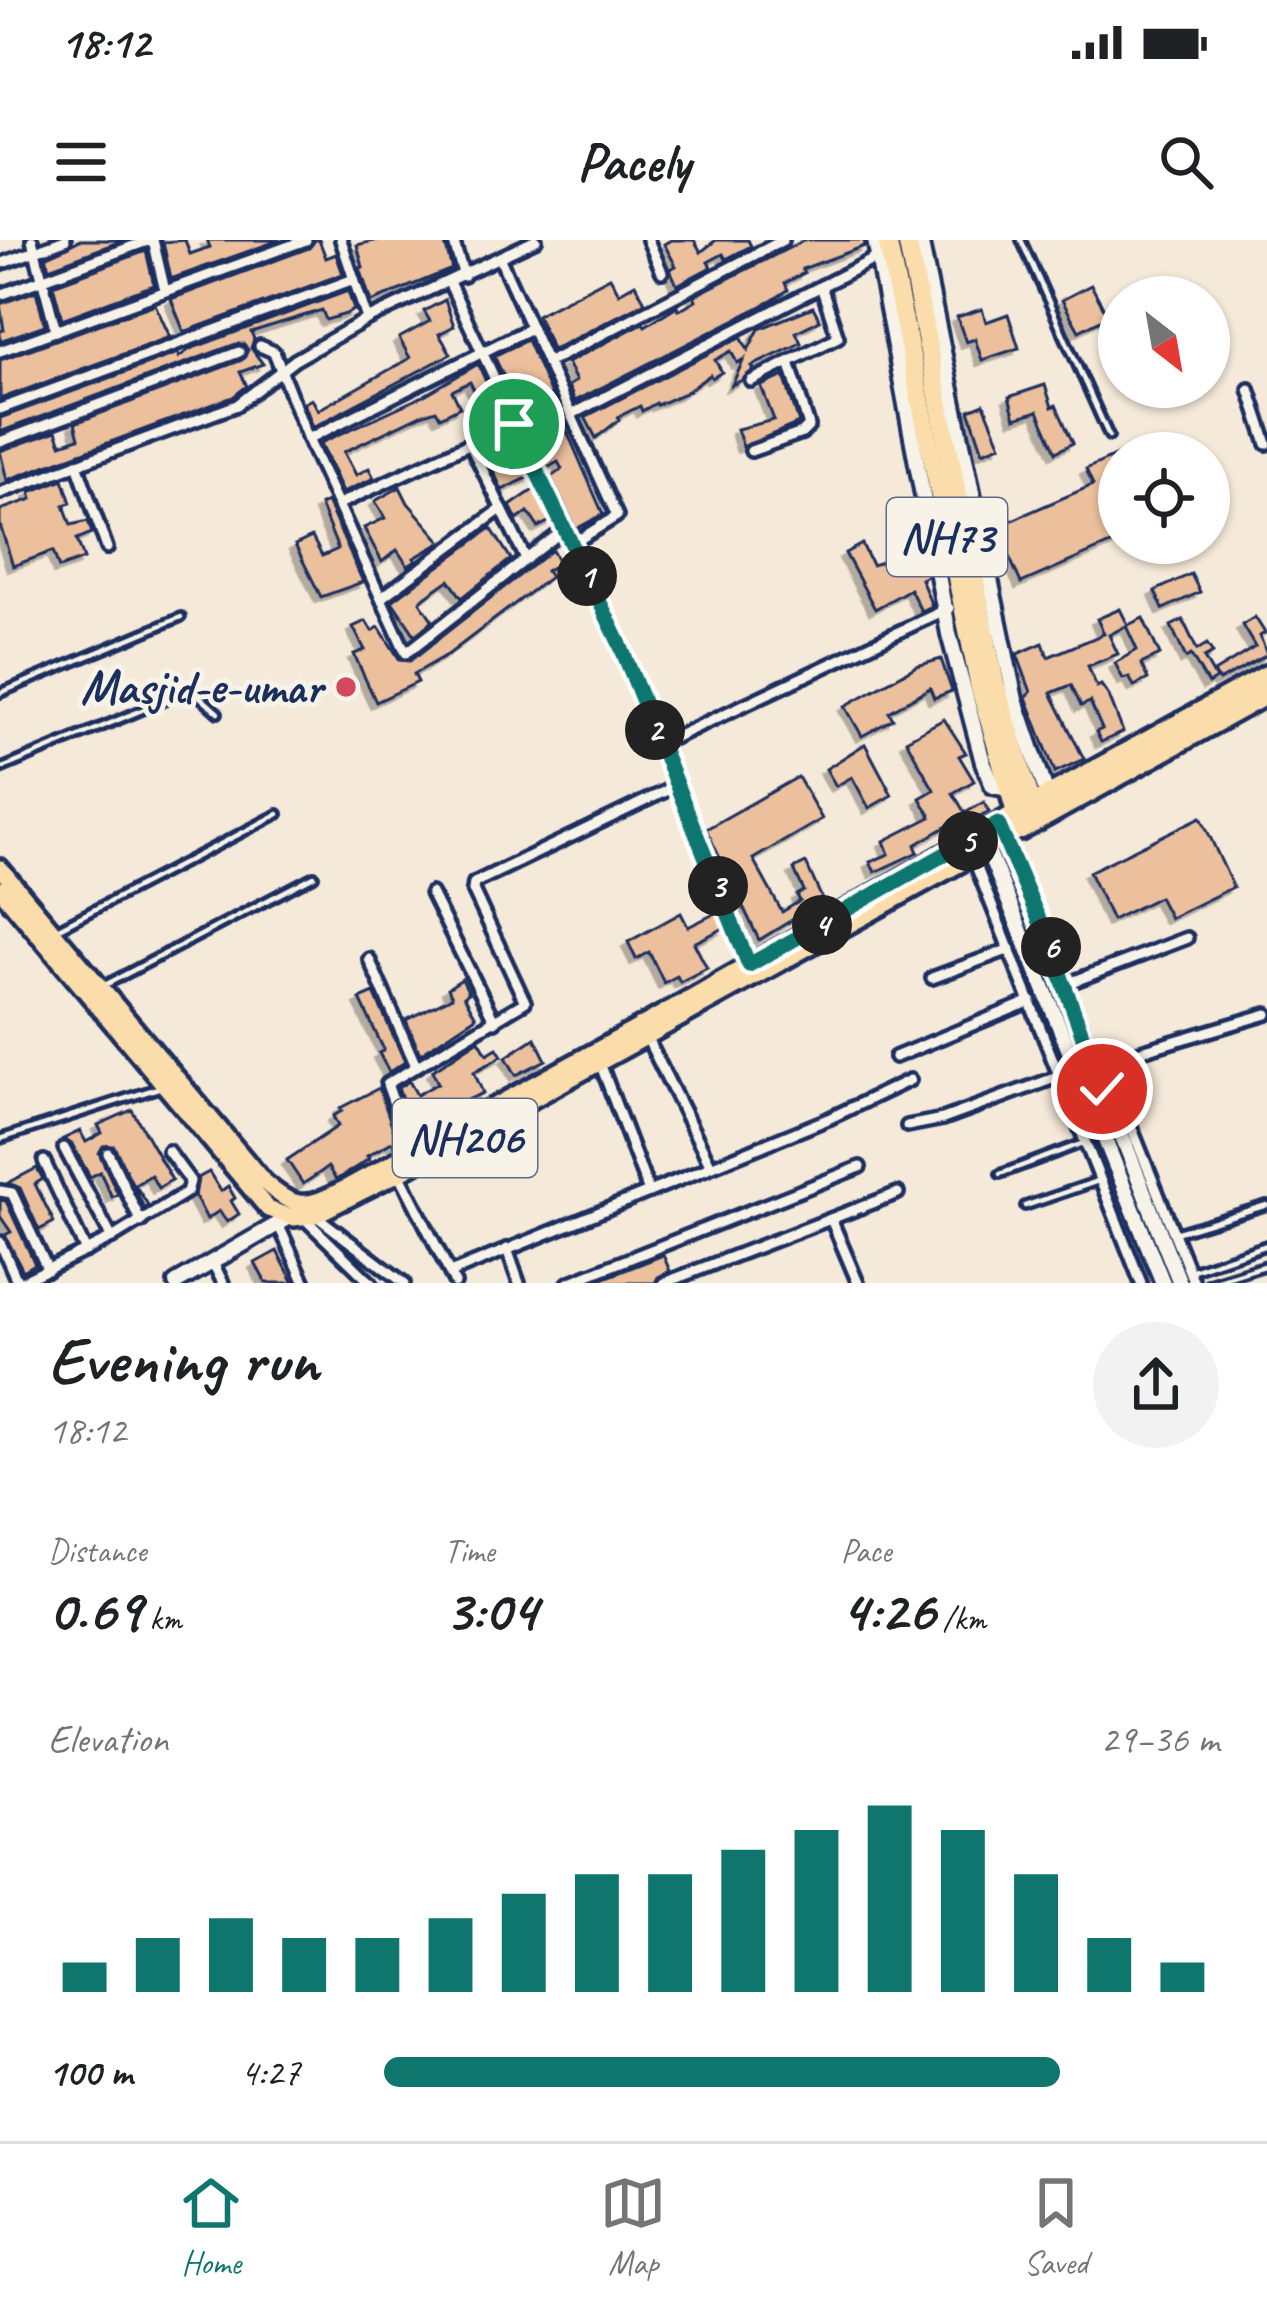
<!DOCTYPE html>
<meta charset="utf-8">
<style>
:root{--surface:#fff;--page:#f2f2f2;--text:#202124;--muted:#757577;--line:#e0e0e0;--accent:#0f766e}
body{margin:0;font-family:Caveat,sans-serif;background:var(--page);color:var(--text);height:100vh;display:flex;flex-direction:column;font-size:45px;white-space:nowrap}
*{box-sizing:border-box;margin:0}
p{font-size:39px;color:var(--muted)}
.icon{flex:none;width:66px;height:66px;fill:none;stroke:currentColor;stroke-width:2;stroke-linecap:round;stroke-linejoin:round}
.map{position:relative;height:1043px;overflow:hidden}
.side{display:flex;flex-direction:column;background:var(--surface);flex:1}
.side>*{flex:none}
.needle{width:78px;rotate:149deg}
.tools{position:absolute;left:1098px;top:36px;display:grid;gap:24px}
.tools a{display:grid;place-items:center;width:132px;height:132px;border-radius:50%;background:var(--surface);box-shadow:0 3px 9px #0004;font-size:60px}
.pin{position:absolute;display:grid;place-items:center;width:102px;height:102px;color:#fff;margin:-51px;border:6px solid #fff;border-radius:50%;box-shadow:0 3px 12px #0007}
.km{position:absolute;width:60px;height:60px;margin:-30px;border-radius:50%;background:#222;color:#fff;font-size:33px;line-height:60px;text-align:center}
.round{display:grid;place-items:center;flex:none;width:126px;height:126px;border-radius:63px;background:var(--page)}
.headline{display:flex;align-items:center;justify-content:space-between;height:204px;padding:0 48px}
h1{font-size:66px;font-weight:800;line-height:90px}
.figures{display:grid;grid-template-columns:repeat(3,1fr);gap:18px;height:204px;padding:12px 48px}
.figures div{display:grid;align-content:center}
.figures b{font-size:60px;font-weight:800}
.figures small{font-size:33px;font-weight:400}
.figures p{font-size:33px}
.chart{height:336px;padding:24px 48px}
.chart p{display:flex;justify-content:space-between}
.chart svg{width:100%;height:216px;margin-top:12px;stroke:var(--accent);stroke-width:6}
ul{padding:0 48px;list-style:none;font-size:39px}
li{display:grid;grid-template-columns:192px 144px 1fr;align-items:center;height:90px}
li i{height:30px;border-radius:15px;background:var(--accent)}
.status{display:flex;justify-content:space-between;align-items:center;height:84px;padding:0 60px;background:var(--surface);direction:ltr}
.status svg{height:33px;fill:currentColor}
header{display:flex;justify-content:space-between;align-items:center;height:156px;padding:0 48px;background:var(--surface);font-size:54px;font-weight:800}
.tab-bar{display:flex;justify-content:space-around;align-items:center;height:168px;border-top:3px solid var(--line);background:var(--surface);font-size:33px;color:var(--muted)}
.tab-bar a{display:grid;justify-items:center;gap:6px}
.tab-bar .on{color:var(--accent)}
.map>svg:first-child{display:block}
</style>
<div class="status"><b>18:12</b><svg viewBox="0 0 49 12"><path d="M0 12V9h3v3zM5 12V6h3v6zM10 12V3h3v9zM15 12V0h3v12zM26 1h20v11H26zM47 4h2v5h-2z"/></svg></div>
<header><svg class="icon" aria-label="menu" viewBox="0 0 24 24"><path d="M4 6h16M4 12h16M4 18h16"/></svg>Pacely<svg class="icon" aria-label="search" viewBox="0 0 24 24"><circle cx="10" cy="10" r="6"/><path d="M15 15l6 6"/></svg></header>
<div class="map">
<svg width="1267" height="1043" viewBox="0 0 1267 1043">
<defs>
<filter id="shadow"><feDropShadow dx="-5.5" dy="5.5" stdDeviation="0" flood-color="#0004"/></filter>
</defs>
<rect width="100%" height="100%" fill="#f5e9d9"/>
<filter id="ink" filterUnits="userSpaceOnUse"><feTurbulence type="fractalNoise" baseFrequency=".00833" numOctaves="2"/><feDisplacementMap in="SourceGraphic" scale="24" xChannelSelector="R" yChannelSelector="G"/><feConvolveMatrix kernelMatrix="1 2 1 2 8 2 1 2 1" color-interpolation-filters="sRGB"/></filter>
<g filter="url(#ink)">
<g fill="#ecc09c" stroke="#1b2f5e" stroke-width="3" filter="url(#shadow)">
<path d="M 80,0 L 124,0 L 49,28 L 46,17 Z"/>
<path d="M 185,0 L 190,14 L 210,7 L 207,0 L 280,0 L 171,39 L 163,2 Z"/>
<path d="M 315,0 L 319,0 L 326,18 L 336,14 L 343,34 L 184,92 L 171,59 L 309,8 Z"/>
<path d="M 377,0 L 444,0 L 452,29 L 371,62 L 360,28 L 363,27 L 357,5 Z"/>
<path d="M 671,0 L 694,0 L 701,12 L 716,0 L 748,0 L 751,6 L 726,19 L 723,14 L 708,22 L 711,27 L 677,45 L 670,29 L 676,26 L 664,4 Z"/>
<path d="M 805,0 L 864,0 L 865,6 L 802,29 L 804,33 L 785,43 L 788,50 L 773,60 L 575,161 L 568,146 L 576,141 L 567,123 L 643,83 L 645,86 L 677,66 L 679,70 L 696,60 L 694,56 Z"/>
<path d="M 146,11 L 154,45 L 62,79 L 53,45 Z"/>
<path d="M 610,37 L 619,53 L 635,44 L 645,62 L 552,110 L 537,75 Z"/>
<path d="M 1091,45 L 1108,76 L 1079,91 L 1062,60 Z"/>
<path d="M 36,51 L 45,85 L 0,101 L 0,91 L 4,90 L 0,64 Z"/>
<path d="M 348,51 L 354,70 L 346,74 L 326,80 L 322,70 L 251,92 L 254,99 L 251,108 L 263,124 L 240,132 L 247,146 L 233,157 L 7,240 L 0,211 L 56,191 L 61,204 L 79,198 L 75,183 L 242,120 L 248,110 L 244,104 L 236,104 L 0,192 L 0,178 L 178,113 L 179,117 L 190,109 Z"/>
<path d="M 445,60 L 454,86 L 439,94 L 451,114 L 313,187 L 304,163 L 312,159 L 318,170 L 410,118 L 399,98 L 430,81 L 424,71 Z"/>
<path d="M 155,64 L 170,97 L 0,159 L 0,120 Z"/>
<path d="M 813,67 L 820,80 L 796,92 L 801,103 L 752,126 L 754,129 L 742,140 L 732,145 L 744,119 L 737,123 L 731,111 L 715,120 L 722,132 L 712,138 L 710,135 L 685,153 L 657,165 L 656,163 L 642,171 L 640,166 L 618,177 L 619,180 L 596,198 L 585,177 L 741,97 L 748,110 L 759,89 Z"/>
<path d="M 982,69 L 986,82 L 1008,74 L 1019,108 L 982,120 L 975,99 L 966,102 L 957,77 Z"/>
<path d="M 527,100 L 603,274 L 576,289 L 551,237 L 562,229 L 558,222 L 547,228 L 494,116 Z"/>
<path d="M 478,124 L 501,175 L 489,181 L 470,142 L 452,151 L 460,167 L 440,177 L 436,170 L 421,175 L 344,212 L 356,235 L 369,228 L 374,238 L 343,252 L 321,203 L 423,156 Z"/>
<path d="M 784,136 L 799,183 L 743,207 L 737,189 L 774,180 L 761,146 Z"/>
<path d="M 1045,145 L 1052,167 L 1056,165 L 1073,203 L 1056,212 L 1038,171 L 1015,178 L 1009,157 Z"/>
<path d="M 984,164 L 1001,205 L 983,212 L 969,170 Z"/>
<path d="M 503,214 L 511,229 L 524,222 L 531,236 L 502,250 L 489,222 Z"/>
<path d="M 1119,214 L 1119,300 L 1021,343 L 996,287 L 1093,245 L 1086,229 Z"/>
<path d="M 63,239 L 71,263 L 64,265 L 71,285 L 88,281 L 92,293 L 77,299 L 84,319 L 59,328 L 53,311 L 13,326 L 0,285 L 0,270 L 32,259 L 30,252 Z"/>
<path d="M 400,247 L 408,263 L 442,302 L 414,318 L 416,321 L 408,326 L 397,310 L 382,322 L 364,288 L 385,278 L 375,261 Z"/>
<path d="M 536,248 L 552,280 L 538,287 L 528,272 L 517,280 L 510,266 Z"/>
<path d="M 327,262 L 363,342 L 321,357 L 295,305 L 312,297 L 322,316 L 338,309 L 320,265 Z"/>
<path d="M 910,280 L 921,308 L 927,336 L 921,339 L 932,366 L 921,371 L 910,349 L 875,369 L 845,313 L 862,304 L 872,325 L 889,320 L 906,310 L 894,289 Z"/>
<path d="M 491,288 L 511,319 L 462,358 L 449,340 L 425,357 L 420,362 L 433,381 L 415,395 L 392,361 Z"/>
<path d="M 552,310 L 559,323 L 546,331 L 550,337 L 449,414 L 414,434 L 418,442 L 376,462 L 354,414 L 365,410 L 353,387 L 366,381 L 372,391 L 379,387 L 400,420 L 410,421 Z"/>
<path d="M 1191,334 L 1200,352 L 1163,369 L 1155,351 Z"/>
<path d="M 1120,369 L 1128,385 L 1143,378 L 1160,415 L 1141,424 L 1148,439 L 1134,446 L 1129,437 L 1123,439 L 1115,423 L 1137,410 L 1126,386 L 1109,395 L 1118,414 L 1088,426 L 1097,447 L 1101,445 L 1109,456 L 1123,492 L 1101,502 L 1096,492 L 1102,489 L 1090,462 L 1081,466 L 1071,445 L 1051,453 L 1084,519 L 1055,532 L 1026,457 L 1031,452 L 1017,414 L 1043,403 L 1048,417 L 1104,394 L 1097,379 Z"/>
<path d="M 1255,377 L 1265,393 L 1260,396 L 1267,415 L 1219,441 L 1214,432 L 1255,407 L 1242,385 Z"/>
<path d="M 1183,380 L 1197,410 L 1207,404 L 1213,413 L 1204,418 L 1216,439 L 1208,444 L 1191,415 L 1186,418 L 1171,386 Z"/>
<path d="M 941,419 L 952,451 L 934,458 L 930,448 L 889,472 L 893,479 L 862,496 L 845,466 L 917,426 Z"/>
<path d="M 944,479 L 966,513 L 959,516 L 974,541 L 953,553 L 965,573 L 984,562 L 989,572 L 953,592 L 949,585 L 915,605 L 918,612 L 875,632 L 870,622 L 889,614 L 884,601 L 931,577 L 920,558 L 934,550 L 906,500 Z"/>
<path d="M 865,504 L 892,555 L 869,568 L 852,537 L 836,546 L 826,529 Z"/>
<path d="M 798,537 L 822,579 L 753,619 L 782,672 L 800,661 L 797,655 L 804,651 L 794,629 L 806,623 L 823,661 L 759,700 L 706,589 Z"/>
<path d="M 1201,577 L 1233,647 L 1170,678 L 1159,657 L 1112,680 L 1089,632 Z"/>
<path d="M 718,672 L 724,688 L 694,703 L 707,728 L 680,742 L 677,736 L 664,743 L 649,712 L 636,719 L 628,702 L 681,673 L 688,687 Z"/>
<path d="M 462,739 L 469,753 L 464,756 L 476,777 L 420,814 L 406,780 L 452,757 L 448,748 Z"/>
<path d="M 374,753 L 405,822 L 389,832 L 379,813 L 384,810 L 360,759 Z"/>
<path d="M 535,798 L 546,820 L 516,835 L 506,817 Z"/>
<path d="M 479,800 L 487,814 L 497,808 L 502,816 L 474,832 L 483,853 L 465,861 L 467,866 L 454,871 L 453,868 L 420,885 L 422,888 L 414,893 L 398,848 L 409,841 L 417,855 L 438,843 L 432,831 Z"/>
<path d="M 379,848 L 398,903 L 394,905 L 392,902 L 367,916 L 369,919 L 336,940 L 328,927 L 303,944 L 287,920 L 338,886 L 333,876 L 342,871 L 340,868 Z"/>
<path d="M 132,870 L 172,940 L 158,948 L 151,935 L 135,945 L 148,965 L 144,968 L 114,906 L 103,906 L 99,913 L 118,954 L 112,957 L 100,932 L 90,937 L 72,904 L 63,899 L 80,891 L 86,902 L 102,893 L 98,885 Z"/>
<path d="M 37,928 L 43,939 L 35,944 L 54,982 L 39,990 L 20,948 L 8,943 Z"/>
<path d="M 209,932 L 221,951 L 228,946 L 235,958 L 231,961 L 239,974 L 227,982 L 219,971 L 207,979 L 195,956 L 198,938 Z"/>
<path d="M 0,960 L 6,961 L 35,1024 L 23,1031 L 5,995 L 11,992 L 0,976 Z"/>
<path d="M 277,1011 L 294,1043 L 266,1043 L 255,1023 Z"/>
<path d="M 663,1015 L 670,1031 L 658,1037 L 655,1043 L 592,1043 Z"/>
</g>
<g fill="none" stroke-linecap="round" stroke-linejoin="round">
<g stroke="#1b2f5e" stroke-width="14">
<g id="lane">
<path d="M 1021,0 L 1109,196"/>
<path d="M 0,453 L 181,377"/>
<path d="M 0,529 L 178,455 L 198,455 L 218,473"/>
<path d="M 57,689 L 278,574"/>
<path d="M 107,744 L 314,636"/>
<path d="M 0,899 L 158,848"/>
<path d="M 1000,934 L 1086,902"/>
<path d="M 1025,966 L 1101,940"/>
<path d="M 1175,993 L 1267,965"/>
<path d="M 1193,1030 L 1267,1005"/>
<path d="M 1209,1043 L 1267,1025"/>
</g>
</g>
<g stroke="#1b2f5e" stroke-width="18">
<g id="street">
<path d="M 32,0 L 56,91"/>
<path d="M 153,0 L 165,51"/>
<path d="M 341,0 L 367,79"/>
<path d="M 453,0 L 464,36"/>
<path d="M 648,0 L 662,32"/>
<path d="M 500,19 L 617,276 L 572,304"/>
<path d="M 0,24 L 65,0"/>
<path d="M 449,42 L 619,402 L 749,725"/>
<path d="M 0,55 L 150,0"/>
<path d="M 260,106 L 274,112 L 308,199 L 406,413 L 565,289"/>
<path d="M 0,111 L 306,0"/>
<path d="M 547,123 L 783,0"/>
<path d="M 751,141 L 838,97 L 821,46"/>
<path d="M 1249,149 L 1267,204"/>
<path d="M 0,169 L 354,39"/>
<path d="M 572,174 L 878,17"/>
<path d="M 308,199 L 531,88"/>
<path d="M 0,202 L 239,112"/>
<path d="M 470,204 L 526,319"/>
<path d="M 751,211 L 802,193 L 809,186 L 789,122"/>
<path d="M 77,224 L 107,308"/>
<path d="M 0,253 L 237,165 L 295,120 L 367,79 L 536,0"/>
<path d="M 339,264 L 514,183"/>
<path d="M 381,358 L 501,269"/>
<path d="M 661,504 L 949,368"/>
<path d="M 973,618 L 1141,1043"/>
<path d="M 431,653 L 495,782"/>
<path d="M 369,719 L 416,826"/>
<path d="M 932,738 L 1010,709"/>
<path d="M 1064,745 L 1187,698"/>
<path d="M 647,798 L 711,926"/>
<path d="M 895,817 L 1031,761"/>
<path d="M 600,823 L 649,952"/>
<path d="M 1094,825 L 1267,774"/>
<path d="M 1105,855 L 1122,864 L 1194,1043"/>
<path d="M 907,886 L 943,879 L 1060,836"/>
<path d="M 64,908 L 112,998"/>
<path d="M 411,912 L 387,844 L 525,762 L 473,650 L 474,643 L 678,545"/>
<path d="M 108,913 L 141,982"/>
<path d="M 44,921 L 86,1011"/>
<path d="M 399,933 L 455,1043"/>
<path d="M 0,951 L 12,953 L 48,1030"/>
<path d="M 315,975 L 404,1043"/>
<path d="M 303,977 L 371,1043"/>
<path d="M 831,979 L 858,1043"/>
<path d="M 279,986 L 305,1043"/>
<path d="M 0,1002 L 18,1043"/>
<path d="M 507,1009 L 519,1043"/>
<path d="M 213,1023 L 223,1043"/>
<path d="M 450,1033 L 828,879 L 910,840"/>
<path d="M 19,1043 L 112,998 L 187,952 L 190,941 L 168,911"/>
<path d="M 568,1043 L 860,927"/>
<path d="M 664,1043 L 898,953"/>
</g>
</g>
<g stroke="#1b2f5e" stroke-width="22">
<g id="secondary">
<path d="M 875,0 L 949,394 L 983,522 L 993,546 L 1007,549"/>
<path d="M 920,0 L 1015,460 L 1048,557"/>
<path d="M 1000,589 C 1063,739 1119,892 1180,1043"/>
<path d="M 985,603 L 1163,1043"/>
<path d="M 176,1043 L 297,973"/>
</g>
</g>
<g stroke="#1b2f5e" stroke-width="24">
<g id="primary">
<path d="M 0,628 L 264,942 C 295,970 306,968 342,950 L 639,787 L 1015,573"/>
<path d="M 0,649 L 268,969 L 294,978 L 315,975 L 399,933 L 1021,590"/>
</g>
</g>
<g stroke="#1b2f5e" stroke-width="27">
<g id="highway">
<path d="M 887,0 L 980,448 L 1021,590 L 1267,454"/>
<path d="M 907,0 L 995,444 L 1037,581"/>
<path d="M 1020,571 L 1267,435"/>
</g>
</g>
<use href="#lane" stroke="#f7f3e8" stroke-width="4.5"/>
<use href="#street" stroke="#f7f3e8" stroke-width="9"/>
<use href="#secondary" stroke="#f7f3e8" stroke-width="14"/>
<use href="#primary" stroke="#fbddab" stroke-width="15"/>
<use href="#highway" stroke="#fbddab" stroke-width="18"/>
</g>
</g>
<g fill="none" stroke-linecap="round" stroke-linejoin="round" filter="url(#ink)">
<g stroke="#fff" stroke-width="24">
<path id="route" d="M 514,184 L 619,402 L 749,725 L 998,584 L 1049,703 L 1102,849"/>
</g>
<use href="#route" stroke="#0f766e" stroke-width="15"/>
</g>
<circle fill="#d1495b" stroke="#f7f3e8" stroke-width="4.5" cx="346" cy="447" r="12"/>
<g text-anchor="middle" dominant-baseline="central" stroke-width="10" stroke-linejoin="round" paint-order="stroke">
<g fill="#f7f3e8" stroke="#5d6a87" stroke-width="3">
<rect x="887" y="258" width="120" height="78" rx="9"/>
<rect x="393" y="859" width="144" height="78" rx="9"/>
</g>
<g font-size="45" font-weight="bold" fill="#1b2f5e">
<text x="947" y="297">NH73</text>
<text x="465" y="898">NH206</text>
</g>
<g font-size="48" font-weight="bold" fill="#1b2f5e" stroke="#f7f3e8" text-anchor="end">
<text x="322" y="447">Masjid-e-umar</text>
</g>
</g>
</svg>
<div class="tools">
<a><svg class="needle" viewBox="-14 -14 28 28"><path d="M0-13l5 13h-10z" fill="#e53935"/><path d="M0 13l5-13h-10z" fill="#757577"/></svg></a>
<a><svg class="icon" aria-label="locate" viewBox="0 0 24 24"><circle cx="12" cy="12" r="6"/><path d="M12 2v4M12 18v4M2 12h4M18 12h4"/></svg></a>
</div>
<div class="pin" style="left:514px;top:184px;background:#1e9e55"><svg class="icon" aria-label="arrive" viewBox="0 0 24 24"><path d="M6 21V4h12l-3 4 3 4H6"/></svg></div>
<div class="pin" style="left:1102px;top:849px;background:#d93025"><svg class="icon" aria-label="check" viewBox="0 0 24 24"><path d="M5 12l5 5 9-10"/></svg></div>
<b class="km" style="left:587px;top:336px">1</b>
<b class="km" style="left:655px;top:490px">2</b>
<b class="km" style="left:718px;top:646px">3</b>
<b class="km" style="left:822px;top:685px">4</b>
<b class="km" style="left:968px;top:601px">5</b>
<b class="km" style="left:1051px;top:707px">6</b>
</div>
<section class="side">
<div class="headline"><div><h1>Evening run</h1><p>18:12</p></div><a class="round"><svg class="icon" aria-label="share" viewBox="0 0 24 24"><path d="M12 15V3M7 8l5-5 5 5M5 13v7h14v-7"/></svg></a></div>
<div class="figures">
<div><p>Distance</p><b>0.69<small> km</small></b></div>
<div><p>Time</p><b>3:04</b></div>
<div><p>Pace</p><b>4:26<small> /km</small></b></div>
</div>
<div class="chart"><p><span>Elevation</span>29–36 m</p>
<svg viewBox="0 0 160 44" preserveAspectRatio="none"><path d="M5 44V38M15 44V33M25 44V29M35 44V33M45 44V33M55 44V29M65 44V24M75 44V20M85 44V20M95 44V15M105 44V11M115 44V6M125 44V11M135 44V20M145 44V33M155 44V38"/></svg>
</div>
<ul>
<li><b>100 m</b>4:27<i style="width:81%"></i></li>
</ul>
</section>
<nav class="tab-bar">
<a class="on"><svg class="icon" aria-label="home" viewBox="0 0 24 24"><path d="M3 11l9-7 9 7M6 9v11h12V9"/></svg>Home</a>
<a><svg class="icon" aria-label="map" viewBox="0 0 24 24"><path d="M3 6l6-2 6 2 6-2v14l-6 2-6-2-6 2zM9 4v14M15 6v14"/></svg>Map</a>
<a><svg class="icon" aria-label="saved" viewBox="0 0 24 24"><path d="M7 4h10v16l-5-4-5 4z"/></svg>Saved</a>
</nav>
